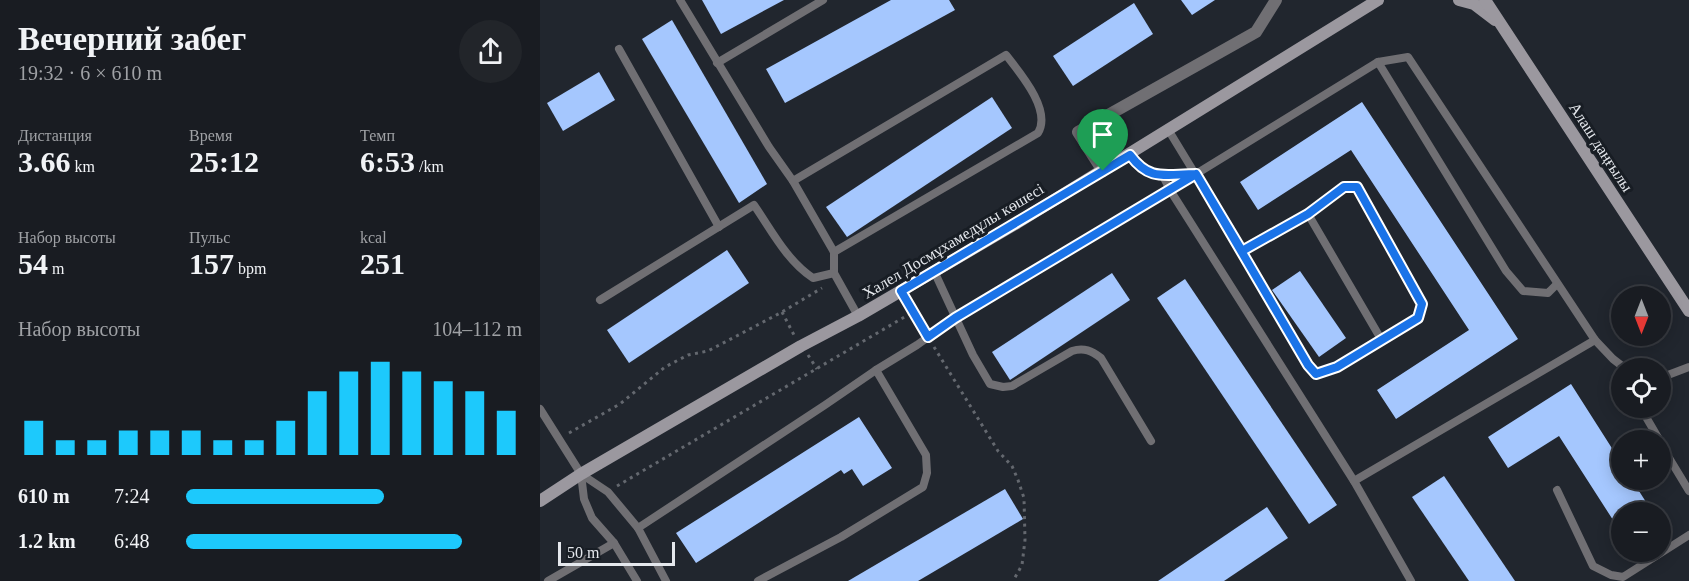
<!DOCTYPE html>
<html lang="ru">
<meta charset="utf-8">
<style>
:root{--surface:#191c22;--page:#22252a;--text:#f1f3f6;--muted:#9fa1a5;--line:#373a40;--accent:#1dc9fc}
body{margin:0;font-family:"Times New Roman",serif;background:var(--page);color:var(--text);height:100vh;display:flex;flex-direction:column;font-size:22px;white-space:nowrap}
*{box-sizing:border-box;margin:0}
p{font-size:20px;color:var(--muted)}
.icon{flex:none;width:33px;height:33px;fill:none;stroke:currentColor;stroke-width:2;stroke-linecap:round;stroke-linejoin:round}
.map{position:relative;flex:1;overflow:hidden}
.panel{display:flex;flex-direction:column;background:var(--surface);width:540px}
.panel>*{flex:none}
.needle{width:39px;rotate:180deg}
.controls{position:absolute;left:1071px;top:286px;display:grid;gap:12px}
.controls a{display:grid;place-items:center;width:60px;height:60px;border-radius:50%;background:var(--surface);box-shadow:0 3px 15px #0003,0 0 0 2px var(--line);font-size:30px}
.scale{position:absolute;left:18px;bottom:15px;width:117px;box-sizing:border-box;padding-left:6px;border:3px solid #e5e8ed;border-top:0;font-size:16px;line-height:21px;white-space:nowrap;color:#e5e8ed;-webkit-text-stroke:4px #181d24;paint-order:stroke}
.pin{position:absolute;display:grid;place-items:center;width:51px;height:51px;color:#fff;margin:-62px -26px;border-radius:50% 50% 50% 0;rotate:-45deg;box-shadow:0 0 6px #0007}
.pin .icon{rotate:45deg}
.round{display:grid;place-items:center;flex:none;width:63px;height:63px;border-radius:32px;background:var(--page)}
.headline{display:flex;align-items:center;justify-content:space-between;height:102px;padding:0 18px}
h1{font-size:33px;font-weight:700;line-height:45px}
.figures{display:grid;grid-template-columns:repeat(3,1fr);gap:9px;height:102px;padding:6px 18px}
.figures div{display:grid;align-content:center}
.figures b{font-size:30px;font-weight:700}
.figures small{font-size:16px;font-weight:400}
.figures p{font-size:16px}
.chart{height:168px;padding:12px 18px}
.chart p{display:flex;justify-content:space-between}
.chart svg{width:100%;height:108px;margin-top:6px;stroke:var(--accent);stroke-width:6}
ul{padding:0 18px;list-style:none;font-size:20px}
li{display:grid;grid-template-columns:96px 72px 1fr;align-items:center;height:45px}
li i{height:15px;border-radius:8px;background:var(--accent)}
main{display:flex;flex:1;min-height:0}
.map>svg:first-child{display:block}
</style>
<main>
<section class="panel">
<div class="headline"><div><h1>Вечерний забег</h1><p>19:32 · 6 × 610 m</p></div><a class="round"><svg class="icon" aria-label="share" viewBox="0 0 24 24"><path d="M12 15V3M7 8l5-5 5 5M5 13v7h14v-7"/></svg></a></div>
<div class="figures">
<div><p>Дистанция</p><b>3.66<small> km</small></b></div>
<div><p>Время</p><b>25:12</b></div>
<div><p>Темп</p><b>6:53<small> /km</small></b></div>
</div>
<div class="figures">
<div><p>Набор высоты</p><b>54<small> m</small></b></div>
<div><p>Пульс</p><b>157<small> bpm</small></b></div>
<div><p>kcal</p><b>251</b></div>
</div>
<div class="chart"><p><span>Набор высоты</span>104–112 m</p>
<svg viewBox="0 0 160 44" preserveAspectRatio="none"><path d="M5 44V30M15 44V38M25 44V38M35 44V34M45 44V34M55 44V34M65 44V38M75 44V38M85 44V30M95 44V18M105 44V10M115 44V6M125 44V10M135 44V14M145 44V18M155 44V26"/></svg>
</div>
<ul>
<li><b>610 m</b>7:24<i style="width:59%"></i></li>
<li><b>1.2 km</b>6:48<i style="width:82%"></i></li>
</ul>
</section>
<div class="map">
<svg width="1149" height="581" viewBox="0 0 1149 581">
<rect width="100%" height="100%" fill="#21262e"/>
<g fill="#a5c7fe">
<path d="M 162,0 L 244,0 L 181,34 Z"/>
<path d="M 351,0 L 409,0 L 415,10 L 245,103 L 226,69 Z"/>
<path d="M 641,0 L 675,0 L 652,15 Z"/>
<path d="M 594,3 L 613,34 L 533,86 L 513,56 Z"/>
<path d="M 132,20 L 227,184 L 199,203 L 102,39 Z"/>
<path d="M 59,72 L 75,100 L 23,131 L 7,103 Z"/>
<path d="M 452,97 L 472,128 L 307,237 L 286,207 Z"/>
<path d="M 822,102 L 978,339 L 856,419 L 837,390 L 929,330 L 811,150 L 718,210 L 700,182 Z"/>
<path d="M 187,250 L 209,283 L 89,363 L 67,330 Z"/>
<path d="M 760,271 L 806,338 L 779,357 L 732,290 Z"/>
<path d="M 572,273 L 590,300 L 470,380 L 452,352 Z"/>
<path d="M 645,279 L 797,505 L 769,524 L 617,298 Z"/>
<path d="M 1031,384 L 1082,464 L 1082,480 L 1092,480 L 1113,513 L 1082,513 L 1082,534 L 1019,436 L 968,468 L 948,437 Z"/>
<path d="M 319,417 L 352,468 L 323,486 L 312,469 L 304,474 L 301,470 L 156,563 L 136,533 Z"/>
<path d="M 904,476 L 975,581 L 929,581 L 872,497 Z"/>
<path d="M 465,489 L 483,519 L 378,581 L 308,581 Z"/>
<path d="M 727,507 L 748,538 L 684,581 L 618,581 Z"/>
</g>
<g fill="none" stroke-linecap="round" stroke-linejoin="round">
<g stroke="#64686f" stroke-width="3" stroke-dasharray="3 4.5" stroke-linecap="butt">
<path d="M 368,303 L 383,328"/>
<path d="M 242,312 L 254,335"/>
<path d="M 394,347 L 458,451 L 472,466 L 478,480 L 484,498 L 485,540 L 482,565 L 473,581"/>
<path d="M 268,355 L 277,369"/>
<path d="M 29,433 L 80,404 L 125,367 L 148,355 L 168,351 L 242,312 L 282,288"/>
<path d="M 77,486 L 373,312"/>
</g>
<g stroke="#706f73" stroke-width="8">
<path d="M 140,0 L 229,147 L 253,181 L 294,252 L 294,273 L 318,316"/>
<path d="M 79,49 L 179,227"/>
<path d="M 838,62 L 868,57 L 1055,340 L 1073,359 L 1086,369"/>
<path d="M 177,63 L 283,0"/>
<path d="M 629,131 L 702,251 L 768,365 L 776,374 L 797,367 L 878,318 L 882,304 L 817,187 L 804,187 L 768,214 L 702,251"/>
<path d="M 590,155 C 610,182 625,174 655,174"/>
<path d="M 623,176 L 630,190 L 814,481 L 871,581"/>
<path d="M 253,181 L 466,55 C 480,73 512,110 498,133 L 294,252"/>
<path d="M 768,214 L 841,339"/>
<path d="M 394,271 L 433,355 L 450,384 L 463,387 L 472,386 L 532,351 C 544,347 552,351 561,358 L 611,441"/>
<path d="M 60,300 L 214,205 C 232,231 247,261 273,278 L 294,273"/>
<path d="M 336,370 L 377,345 L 415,318 L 656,174 L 838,62 L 966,271 L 983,291 L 1008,293 L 1017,284"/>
<path d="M 1120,378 L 1149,367"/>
<path d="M 0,409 L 41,474 L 68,492 L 98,528 L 126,581"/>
<path d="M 1106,417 L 1120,441"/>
<path d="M 1120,443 L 1149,491"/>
<path d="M 41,474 L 44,499 L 52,518 L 74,543 L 97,581"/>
<path d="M 814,481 L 1055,340"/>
<path d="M 1017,490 L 1053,566 L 1071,575 L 1083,577 L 1149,535"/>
<path d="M 98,528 L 285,405 L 336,370 L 386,455 L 387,473 L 383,487 L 301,537 L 218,581"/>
<path d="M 8,581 L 74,543"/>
</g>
<path stroke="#706f73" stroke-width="12" d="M 563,171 L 538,132 L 716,32 L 736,0"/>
<g stroke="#9b989f" stroke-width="12">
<path d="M 919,0 L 934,4 L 955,20"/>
<path d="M 945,0 L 1149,311"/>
<path d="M 0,501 L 41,474 L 261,346 L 318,316 L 477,223 L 838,0"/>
</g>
</g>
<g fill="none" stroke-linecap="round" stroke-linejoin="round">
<g stroke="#fff" stroke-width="12">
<path id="route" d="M 563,171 L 361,291 L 388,337 L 415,318 L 656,174 L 768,365 L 776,374 L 797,367 L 878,318 L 882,304 L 817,187 L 804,187 L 768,214 L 702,251 L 656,174 C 625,174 610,182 590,155 L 563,171"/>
</g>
<use href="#route" stroke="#1a73e8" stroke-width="8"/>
</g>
<g text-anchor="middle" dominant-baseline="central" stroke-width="6" stroke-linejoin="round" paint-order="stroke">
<g font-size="16" fill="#e5e8ed" stroke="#181d24">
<text transform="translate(1061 147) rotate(57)">Алаш даңғылы</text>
<text transform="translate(413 241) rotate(-31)">Халел Досмұхамедұлы көшесі</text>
</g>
</g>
</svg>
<div class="controls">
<a><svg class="needle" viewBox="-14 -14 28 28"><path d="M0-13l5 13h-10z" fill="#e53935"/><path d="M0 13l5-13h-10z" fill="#9fa1a5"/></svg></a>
<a><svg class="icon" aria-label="locate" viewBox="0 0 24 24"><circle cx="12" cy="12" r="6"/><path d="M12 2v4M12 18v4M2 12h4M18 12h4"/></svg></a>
<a>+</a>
<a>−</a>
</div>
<div class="scale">50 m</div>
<div class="pin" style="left:563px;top:171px;background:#1e9e55"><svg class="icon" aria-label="arrive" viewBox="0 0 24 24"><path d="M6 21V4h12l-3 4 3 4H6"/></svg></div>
</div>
</main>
